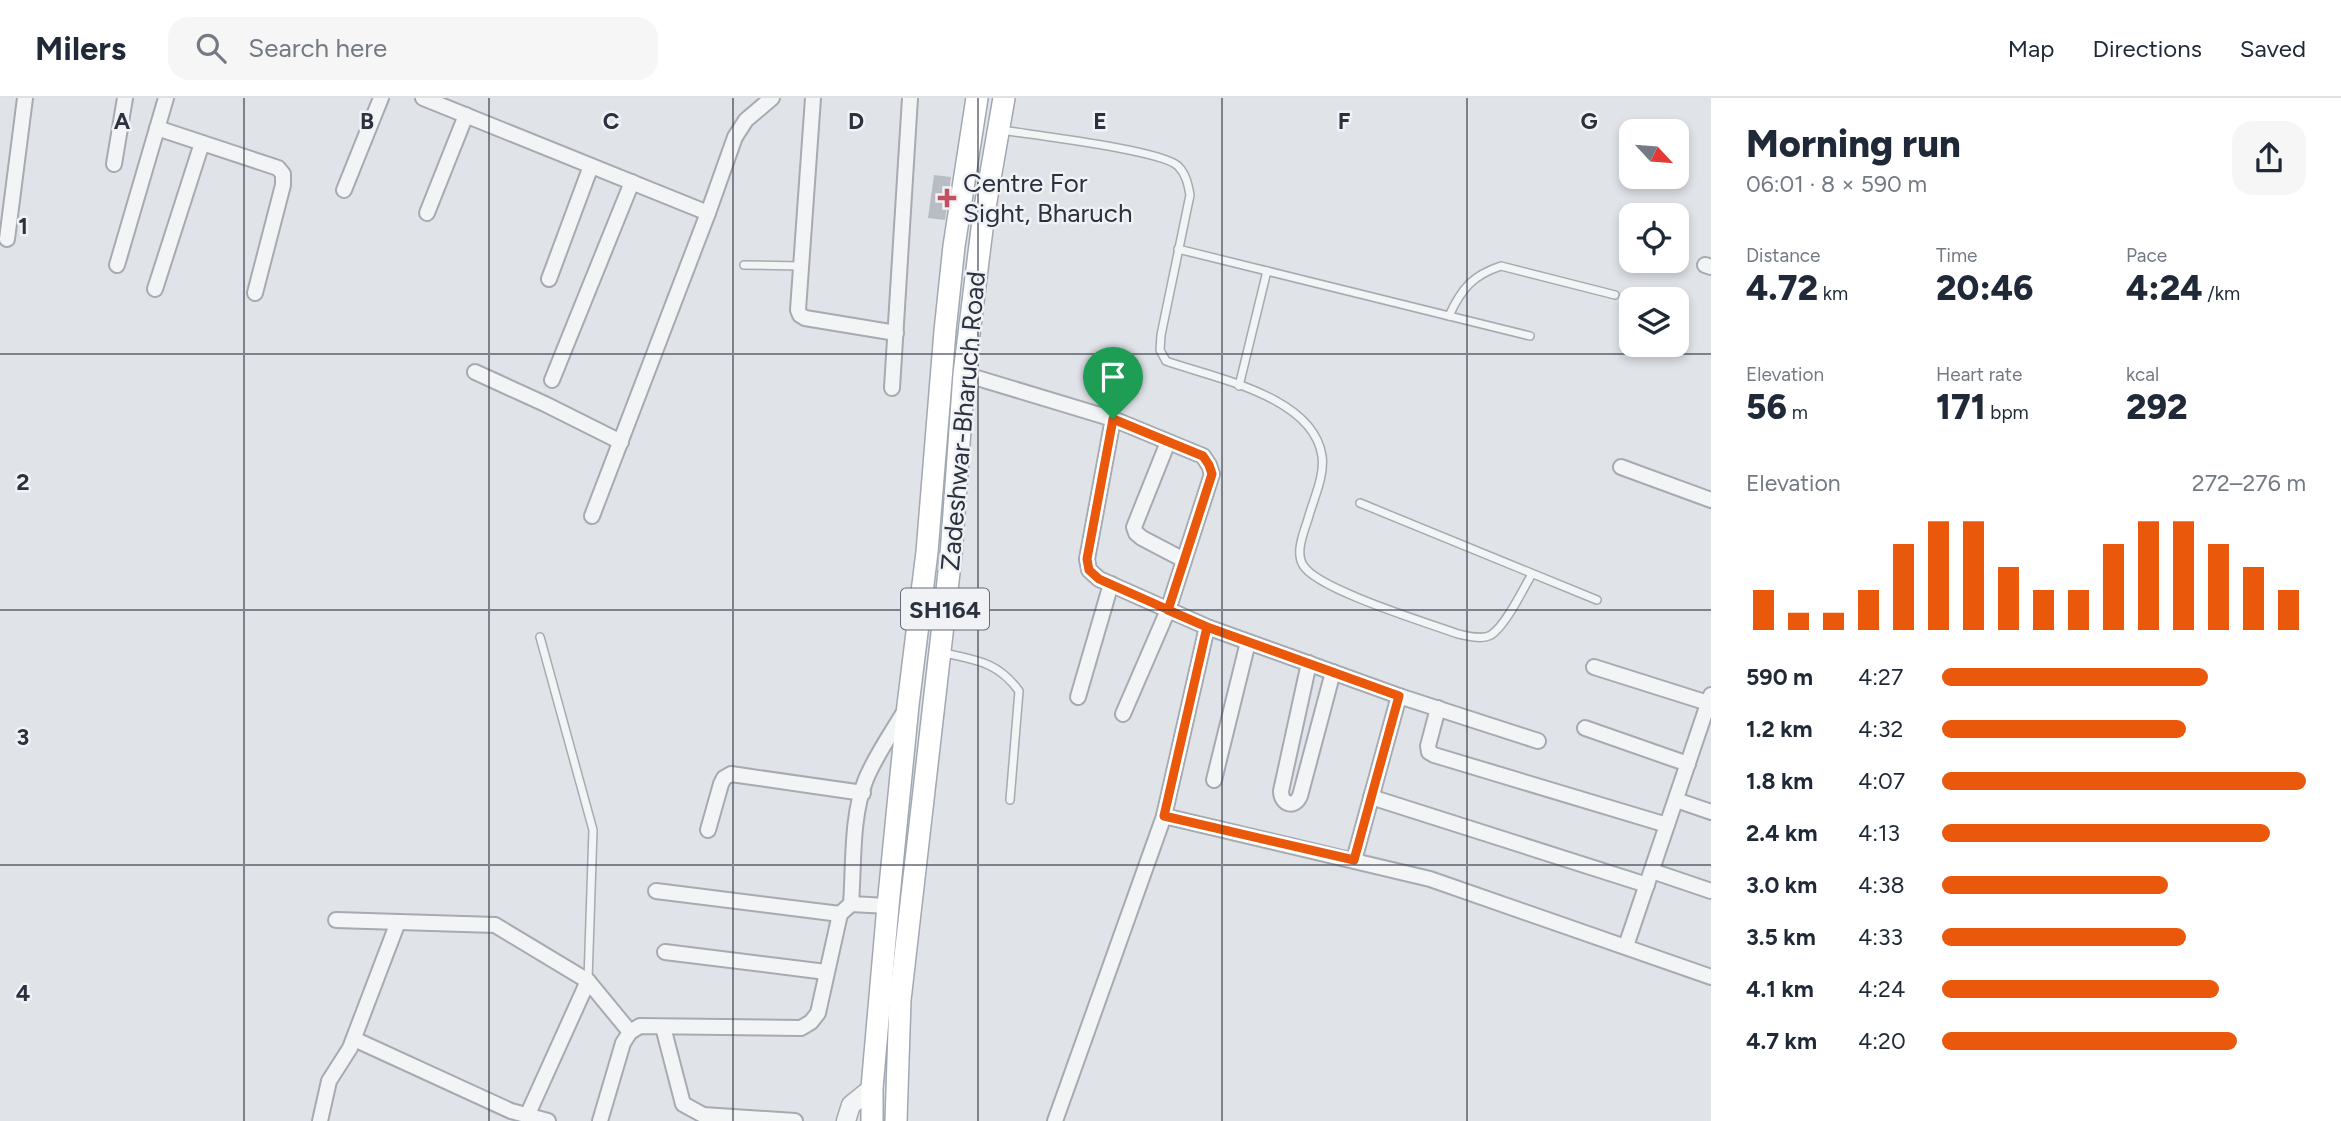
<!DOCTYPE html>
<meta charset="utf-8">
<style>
:root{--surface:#fff;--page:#f6f6f7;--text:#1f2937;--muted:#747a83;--line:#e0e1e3;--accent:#ea580c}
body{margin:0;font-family:Figtree,sans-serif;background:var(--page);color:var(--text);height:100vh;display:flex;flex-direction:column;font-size:26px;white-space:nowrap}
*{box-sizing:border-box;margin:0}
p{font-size:23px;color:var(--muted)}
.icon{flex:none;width:38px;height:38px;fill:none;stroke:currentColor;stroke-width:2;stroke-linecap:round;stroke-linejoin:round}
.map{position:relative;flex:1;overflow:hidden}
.drawer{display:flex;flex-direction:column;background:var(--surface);width:630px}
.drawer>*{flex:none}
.needle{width:46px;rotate:116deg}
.buttons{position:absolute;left:1619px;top:21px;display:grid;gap:14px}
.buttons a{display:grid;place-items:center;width:70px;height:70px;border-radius:14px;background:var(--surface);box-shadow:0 4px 10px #0003;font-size:35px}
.pin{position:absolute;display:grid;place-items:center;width:60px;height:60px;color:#fff;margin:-72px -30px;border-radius:50% 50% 50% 0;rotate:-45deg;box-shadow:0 0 7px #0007}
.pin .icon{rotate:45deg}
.round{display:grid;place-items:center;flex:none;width:74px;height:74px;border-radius:21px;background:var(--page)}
.summary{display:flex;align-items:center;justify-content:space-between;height:119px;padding:0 35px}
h1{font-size:38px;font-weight:800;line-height:52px}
.metrics{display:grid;grid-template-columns:repeat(3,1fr);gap:10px;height:119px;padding:7px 35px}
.metrics div{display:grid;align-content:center}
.metrics b{font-size:35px;font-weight:800}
.metrics small{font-size:19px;font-weight:400}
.metrics p{font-size:19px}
.chart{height:196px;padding:14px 35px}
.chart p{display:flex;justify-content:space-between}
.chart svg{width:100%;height:126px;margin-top:7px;stroke:var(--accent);stroke-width:6}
ul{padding:0 35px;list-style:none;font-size:23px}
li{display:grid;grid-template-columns:112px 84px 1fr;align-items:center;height:52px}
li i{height:18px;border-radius:9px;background:var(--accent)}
header{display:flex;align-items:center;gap:42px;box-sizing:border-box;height:98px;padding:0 35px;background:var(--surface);border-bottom:2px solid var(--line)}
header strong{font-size:33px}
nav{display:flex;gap:38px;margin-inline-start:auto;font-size:24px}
.search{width:490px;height:63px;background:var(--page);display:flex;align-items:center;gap:18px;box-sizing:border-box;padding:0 24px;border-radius:21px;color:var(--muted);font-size:26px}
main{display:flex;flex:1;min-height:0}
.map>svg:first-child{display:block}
</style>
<header>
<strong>Milers</strong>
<div class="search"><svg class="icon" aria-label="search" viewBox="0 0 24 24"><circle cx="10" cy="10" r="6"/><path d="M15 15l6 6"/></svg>Search here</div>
<nav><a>Map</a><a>Directions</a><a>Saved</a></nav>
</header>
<main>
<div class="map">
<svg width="1711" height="1023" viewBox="0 0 1711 1023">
<rect width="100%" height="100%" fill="#e0e3e8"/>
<path fill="#b8bdc4" d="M 934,77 L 951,79 L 945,122 L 928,120 Z"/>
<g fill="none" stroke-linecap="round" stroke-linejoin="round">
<g stroke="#a6aab2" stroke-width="10">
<g id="service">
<path d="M 1002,32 C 1032,37 1161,52 1178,68 C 1186,76 1188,86 1190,97 L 1161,237 L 1160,252 L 1166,263 C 1214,280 1313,298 1322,358 C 1325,378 1313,402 1308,421 C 1304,434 1295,454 1303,467 C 1316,491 1428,525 1458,536 C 1468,538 1482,542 1491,537 C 1506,527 1523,491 1532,476"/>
<path d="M 1178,151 L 1530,238"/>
<path d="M 744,167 L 801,168"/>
<path d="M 1449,218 C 1461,191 1473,177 1501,168 L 1615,197"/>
<path d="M 1239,288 L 1267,173"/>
<path d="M 1360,405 L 1597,502"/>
<path d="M 540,539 L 593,732 L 588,882"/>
<path d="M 944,555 C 976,562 998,564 1019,593 L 1010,702"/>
</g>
</g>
<g stroke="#a6aab2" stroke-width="18">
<g id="minor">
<path d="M 423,0 L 708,115"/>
<path d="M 813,0 L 798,212 L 800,217 L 805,220 L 896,235"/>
<path d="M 157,30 L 278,70 L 283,76 L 283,87 L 255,195"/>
<path d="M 114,66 L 125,0"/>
<path d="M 344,92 L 381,0"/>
<path d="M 427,115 L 466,17"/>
<path d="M 7,141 L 25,0"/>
<path d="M 117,167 L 166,0"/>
<path d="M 1705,167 L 1711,169"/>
<path d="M 549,181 L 591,68"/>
<path d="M 155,191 L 202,45"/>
<path d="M 475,274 L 545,306 L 621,344"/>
<path d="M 964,276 L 1113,321 L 1203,358 L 1209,367 L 1212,376 L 1168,512 L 1123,616"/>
<path d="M 552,282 L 632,84"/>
<path d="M 892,290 L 910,0"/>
<path d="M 1113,321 L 1087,461 L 1089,472 L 1099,481 L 1207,529 L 1399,598 L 1538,643"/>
<path d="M 1168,344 L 1134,429 L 1136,435 L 1142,440 L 1184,462"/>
<path d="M 1621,369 L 1711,402"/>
<path d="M 592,418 L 708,115 L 735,39 L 746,22 L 772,0"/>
<path d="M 1309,565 L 1281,693 C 1281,706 1294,711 1300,698 L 1333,574"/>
<path d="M 1594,569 L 1708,605"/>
<path d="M 1078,599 L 1111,486"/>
<path d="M 1438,610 L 1428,648 L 1429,654 L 1434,657 L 1667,727"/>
<path d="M 1585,630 L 1688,666"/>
<path d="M 1214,682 L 1248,544"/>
<path d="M 1371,699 L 1647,787"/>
<path d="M 1676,702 L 1711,714"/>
<path d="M 1164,718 L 1430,781 L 1711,879"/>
<path d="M 708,732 L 721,686 L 724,680 L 731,676 L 863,695"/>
<path d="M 1354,762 L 1399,598"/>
<path d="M 1652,773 L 1711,793"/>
<path d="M 656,793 L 840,816"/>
<path d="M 851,806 C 854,766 851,718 866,681 C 876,657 891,636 904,614"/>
<path d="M 336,822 L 495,827 L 588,883 L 630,934"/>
<path d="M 1626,848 L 1711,597"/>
<path d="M 665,854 L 826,874"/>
<path d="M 663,929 L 683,1006 L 703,1017 L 795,1023"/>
<path d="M 354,941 L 511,1013 L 548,1023"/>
<path d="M 527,1018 L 588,883"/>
<path d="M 320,1023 L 329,983 L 350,950 L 398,824"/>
<path d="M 600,1023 L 623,945 L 630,934 L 640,928 L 801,930 L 811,924 L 818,915 L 840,816 L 851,806 L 888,808"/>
<path d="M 1055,1023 L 1164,718 L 1207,529"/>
</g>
</g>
<g stroke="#a6aab2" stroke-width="21">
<path id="tertiary" d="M 846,1023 L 851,1007 L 872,990"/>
</g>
<g stroke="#a1a8b2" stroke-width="24">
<g id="primary">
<path d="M 872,1023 L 872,990 L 888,808 L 908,607 L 927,454 L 945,233 L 954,148 L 977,0"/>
<path d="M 896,1023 L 900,902 L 951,457 L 964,276 L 984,115 L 1004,0"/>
</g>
</g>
<use href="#service" stroke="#f3f4f6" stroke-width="7"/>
<use href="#minor" stroke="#f3f4f6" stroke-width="14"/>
<use href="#tertiary" stroke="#f3f4f6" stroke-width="18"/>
<use href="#primary" stroke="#fff" stroke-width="21"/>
</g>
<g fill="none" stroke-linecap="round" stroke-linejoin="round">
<g stroke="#fff" stroke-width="14">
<path id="route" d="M 1113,321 L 1087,461 L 1089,472 L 1099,481 L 1207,529 L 1399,598 L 1354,762 L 1164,718 L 1207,529 L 1168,512 L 1212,376 L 1209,367 L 1203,358 L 1113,321"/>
</g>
<use href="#route" stroke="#ea580c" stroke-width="9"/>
</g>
<path fill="none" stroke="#2b313e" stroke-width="2" stroke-opacity="0.55" d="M 244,0 L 244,1023M 489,0 L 489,1023M 733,0 L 733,1023M 978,0 L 978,1023M 1222,0 L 1222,1023M 1467,0 L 1467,1023M 0,256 L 1711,256M 0,512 L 1711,512M 0,767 L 1711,767"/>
<path fill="#c15161" stroke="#f0f2f5" stroke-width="2.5" d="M943.5 89.5h7v7h7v7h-7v7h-7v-7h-7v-7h7z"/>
<g text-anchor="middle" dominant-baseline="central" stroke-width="5" stroke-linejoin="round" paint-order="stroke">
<rect fill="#f0f2f5" stroke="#666b75" stroke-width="2" x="901" y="490.5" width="88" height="41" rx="5"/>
<g font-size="24" font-weight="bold" fill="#2b313e">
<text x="945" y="511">SH164</text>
</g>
<g font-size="26" fill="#2b313e" stroke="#f0f2f5" text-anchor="start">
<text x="963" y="85">Centre For<tspan x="963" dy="30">Sight, Bharuch</tspan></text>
</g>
<g font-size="26" fill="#2b313e" stroke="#f0f2f5">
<text transform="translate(963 323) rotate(-85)">Zadeshwar-Bharuch Road</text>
</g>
</g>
<g font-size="23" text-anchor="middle" font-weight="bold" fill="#2b313e" stroke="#f0f2f5" stroke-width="5" stroke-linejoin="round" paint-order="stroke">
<text x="122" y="31">A</text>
<text x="367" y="31">B</text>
<text x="611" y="31">C</text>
<text x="856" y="31">D</text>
<text x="1100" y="31">E</text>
<text x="1344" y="31">F</text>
<text x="1589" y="31">G</text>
<text x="23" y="136">1</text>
<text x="23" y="392">2</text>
<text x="23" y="647">3</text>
<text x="23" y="903">4</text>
</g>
</svg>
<div class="buttons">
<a><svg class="needle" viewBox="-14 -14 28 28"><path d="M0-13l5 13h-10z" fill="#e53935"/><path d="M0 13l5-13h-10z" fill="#747a83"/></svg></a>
<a><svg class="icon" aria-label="locate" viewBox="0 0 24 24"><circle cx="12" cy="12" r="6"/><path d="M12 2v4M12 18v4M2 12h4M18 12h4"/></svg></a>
<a><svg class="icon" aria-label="layers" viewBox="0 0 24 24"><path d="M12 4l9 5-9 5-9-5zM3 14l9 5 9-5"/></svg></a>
</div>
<div class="pin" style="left:1113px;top:321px;background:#1e9e55"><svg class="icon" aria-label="arrive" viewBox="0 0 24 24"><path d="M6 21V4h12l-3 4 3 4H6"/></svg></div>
</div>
<section class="drawer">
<div class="summary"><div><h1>Morning run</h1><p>06:01 · 8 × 590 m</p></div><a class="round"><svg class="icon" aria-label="share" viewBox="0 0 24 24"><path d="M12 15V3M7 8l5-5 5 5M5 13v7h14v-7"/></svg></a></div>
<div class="metrics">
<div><p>Distance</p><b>4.72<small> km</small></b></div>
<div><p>Time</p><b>20:46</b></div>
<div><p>Pace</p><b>4:24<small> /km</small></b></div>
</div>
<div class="metrics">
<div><p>Elevation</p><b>56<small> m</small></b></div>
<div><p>Heart rate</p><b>171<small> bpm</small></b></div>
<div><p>kcal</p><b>292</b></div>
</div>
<div class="chart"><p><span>Elevation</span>272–276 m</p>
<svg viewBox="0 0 160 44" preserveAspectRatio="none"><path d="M5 44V30M15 44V38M25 44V38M35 44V30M45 44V14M55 44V6M65 44V6M75 44V22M85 44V30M95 44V30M105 44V14M115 44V6M125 44V6M135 44V14M145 44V22M155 44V30"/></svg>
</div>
<ul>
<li><b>590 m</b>4:27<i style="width:73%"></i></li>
<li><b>1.2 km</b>4:32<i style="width:67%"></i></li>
<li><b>1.8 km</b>4:07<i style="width:100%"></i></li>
<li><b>2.4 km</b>4:13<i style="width:90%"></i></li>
<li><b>3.0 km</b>4:38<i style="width:62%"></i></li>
<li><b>3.5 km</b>4:33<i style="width:67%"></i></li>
<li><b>4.1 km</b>4:24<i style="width:76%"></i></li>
<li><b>4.7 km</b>4:20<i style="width:81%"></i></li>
</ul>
</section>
</main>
